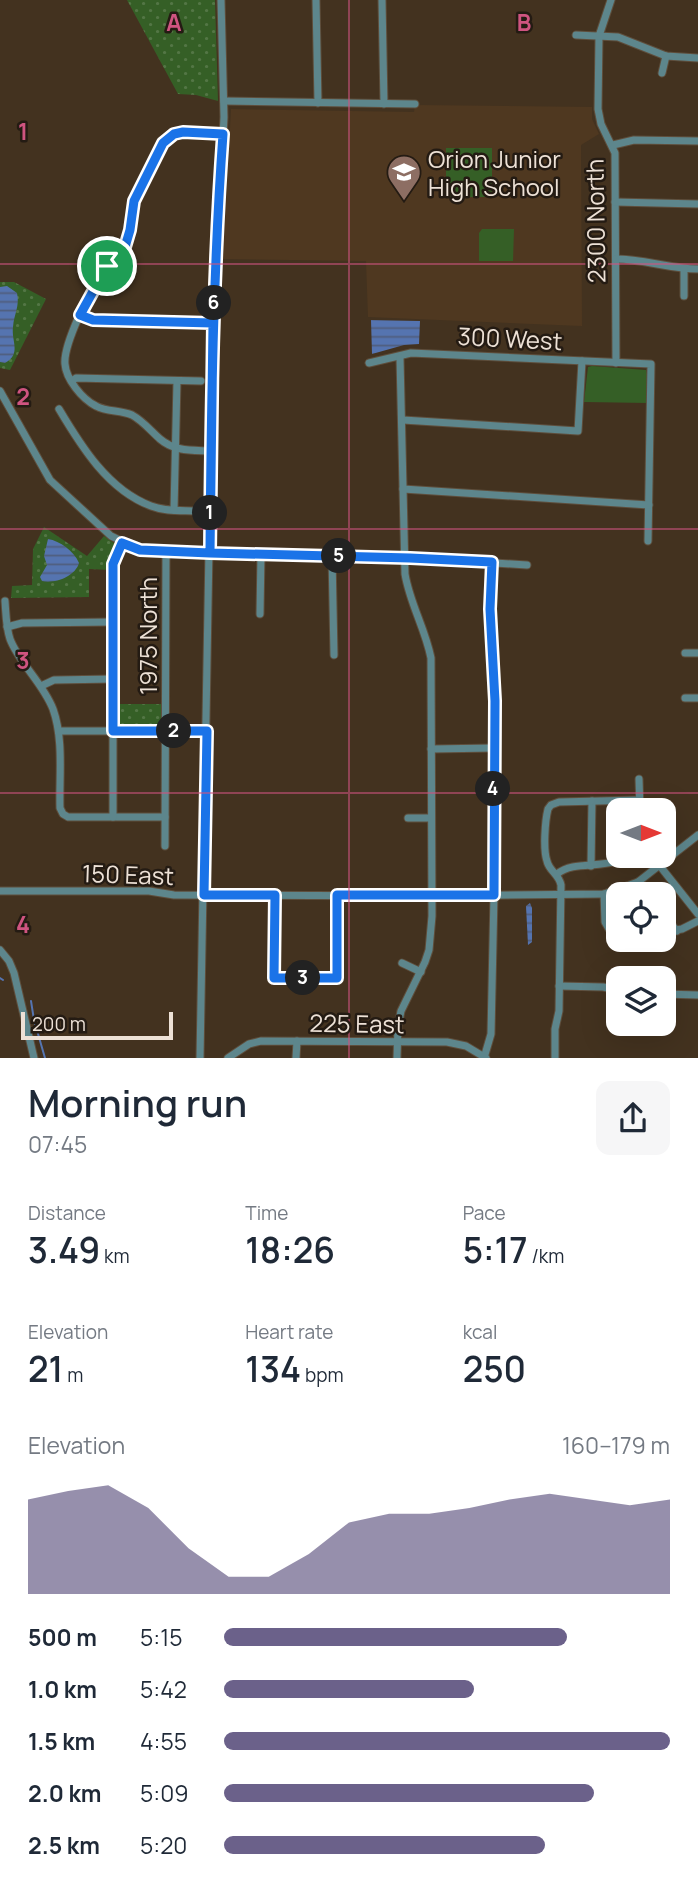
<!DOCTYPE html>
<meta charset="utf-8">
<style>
:root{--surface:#fff;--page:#f6f6f7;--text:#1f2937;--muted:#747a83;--accent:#6b618a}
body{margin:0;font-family:Manrope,sans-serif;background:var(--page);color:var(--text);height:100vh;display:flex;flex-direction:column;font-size:26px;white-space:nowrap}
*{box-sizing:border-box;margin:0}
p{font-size:23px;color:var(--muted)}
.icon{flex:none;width:38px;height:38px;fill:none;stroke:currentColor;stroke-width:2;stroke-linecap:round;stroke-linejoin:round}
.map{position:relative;height:1058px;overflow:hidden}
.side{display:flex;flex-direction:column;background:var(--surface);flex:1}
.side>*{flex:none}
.needle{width:46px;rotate:90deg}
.buttons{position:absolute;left:606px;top:798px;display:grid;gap:14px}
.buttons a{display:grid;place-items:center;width:70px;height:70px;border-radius:14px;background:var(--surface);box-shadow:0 7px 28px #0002;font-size:35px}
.scale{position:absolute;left:21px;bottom:18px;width:152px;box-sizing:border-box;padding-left:7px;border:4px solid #ede1d6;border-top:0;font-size:19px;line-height:24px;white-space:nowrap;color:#ede1d6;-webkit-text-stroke:5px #241b13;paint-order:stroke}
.pin{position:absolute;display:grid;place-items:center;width:60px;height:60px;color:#fff;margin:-30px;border:4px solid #fff;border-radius:50%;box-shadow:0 2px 7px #0007}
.km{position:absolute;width:35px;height:35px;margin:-18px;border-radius:50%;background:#222;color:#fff;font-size:19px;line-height:35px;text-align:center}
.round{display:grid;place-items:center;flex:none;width:74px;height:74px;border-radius:14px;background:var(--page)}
.headline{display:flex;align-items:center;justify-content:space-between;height:119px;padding:0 28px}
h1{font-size:38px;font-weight:600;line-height:52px}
.metrics{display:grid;grid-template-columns:repeat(3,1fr);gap:10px;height:119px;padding:7px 28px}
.metrics div{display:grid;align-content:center}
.metrics b{font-size:35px;font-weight:600}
.metrics small{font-size:19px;font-weight:400}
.metrics p{font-size:19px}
.chart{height:196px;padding:14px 28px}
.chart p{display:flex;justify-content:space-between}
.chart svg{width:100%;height:126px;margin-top:7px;fill:var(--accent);opacity:.7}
ul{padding:0 28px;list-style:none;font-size:23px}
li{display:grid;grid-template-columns:112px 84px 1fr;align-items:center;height:52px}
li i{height:18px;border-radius:9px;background:var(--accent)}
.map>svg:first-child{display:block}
</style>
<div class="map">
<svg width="698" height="1058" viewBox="0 0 698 1058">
<defs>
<pattern id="park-dots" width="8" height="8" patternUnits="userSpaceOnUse" patternTransform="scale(1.75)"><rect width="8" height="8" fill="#355f26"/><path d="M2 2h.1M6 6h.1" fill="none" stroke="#537645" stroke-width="1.8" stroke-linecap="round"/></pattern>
<pattern id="water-rules" width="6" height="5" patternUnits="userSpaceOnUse" patternTransform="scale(1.75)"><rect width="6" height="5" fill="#5574b0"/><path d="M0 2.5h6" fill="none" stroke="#4f5e7e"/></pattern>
</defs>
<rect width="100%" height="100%" fill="#43321f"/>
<path fill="#4f3820" d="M 415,105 L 592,107 L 592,119 L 599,134 L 581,145 L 582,326 L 368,317 L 366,261 L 223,259 L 231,109 L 414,112 Z"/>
<g fill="#355f26">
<path d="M 446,148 L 492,148 L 492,197 L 450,197 L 446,193 Z"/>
<path d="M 482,229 L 514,229 L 513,261 L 479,261 L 479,233 Z"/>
<path d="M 592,366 L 646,370 L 648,377 L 648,403 L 584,402 L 588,367 Z"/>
</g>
<g fill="url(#park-dots)">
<path d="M 127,0 L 215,0 L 218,101 L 196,95 L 178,94 Z"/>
<path d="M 0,282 L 14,282 L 46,299 L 10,370 L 0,368 Z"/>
<path d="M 44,527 L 87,556 L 104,536 L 117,545 L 110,561 L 110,570 L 89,569 L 89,597 L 11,598 L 12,586 L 32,585 L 33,549 Z"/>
<path d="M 118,704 L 161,704 L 161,724 L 159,726 L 120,726 L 118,723 Z"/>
</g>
<g fill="url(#water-rules)">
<path d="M 7,286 L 17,293 C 20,306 14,314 13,327 C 11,341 22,354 5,363 L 0,362 L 0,287 Z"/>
<path d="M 371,320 L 420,321 L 419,344 L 404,345 L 372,354 Z"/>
<path d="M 48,539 C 60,541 74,551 79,563 C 75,577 54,584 42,581 L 40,577 L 47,565 L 44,556 Z"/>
<path d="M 530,903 L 532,908 L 532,942 L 528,945 L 526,906 Z"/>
</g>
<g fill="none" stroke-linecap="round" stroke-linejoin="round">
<g stroke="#5574b0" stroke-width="2">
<path d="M 0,978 L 3,980"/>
<path d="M 31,1001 L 34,1020 L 45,1058"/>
</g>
<g stroke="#5e4e3c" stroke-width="9">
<g id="minor">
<path d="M 316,0 L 318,103"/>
<path d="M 382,0 L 384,104"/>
<path d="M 611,0 L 599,36 L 598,109 L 601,124 L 615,153 L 616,363"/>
<path d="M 576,35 L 618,37 L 666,56 L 698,58"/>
<path d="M 662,73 L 666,56"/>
<path d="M 224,101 L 415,104"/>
<path d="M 613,145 L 634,140 L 698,141"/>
<path d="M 615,202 L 698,204"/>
<path d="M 616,259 C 644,259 670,269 698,269"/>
<path d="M 684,269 L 684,296"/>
<path d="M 80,315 L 93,320 L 213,323"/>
<path d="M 369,363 L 411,353 L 651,364 L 648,541"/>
<path d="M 72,381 L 76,378 L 201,381"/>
<path d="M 0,391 L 50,480 L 111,536 L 140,550 L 404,557 L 527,565"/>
<path d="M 59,409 C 81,446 108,490 151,506 C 166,512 183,510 199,511"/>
<path d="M 403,420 L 578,431 L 582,361"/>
<path d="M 211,451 C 193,450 175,452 160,439 C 151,431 143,421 132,415 C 120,410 107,412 96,406 C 82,399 66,379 65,364 C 63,344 91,289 103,271 C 111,260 122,255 127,242 C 132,231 130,218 132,206 C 136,190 158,144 171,136 C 184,127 208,133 223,134"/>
<path d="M 403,489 L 649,505"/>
<path d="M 174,510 L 177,381"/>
<path d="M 332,556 L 334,655"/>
<path d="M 5,601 C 6,614 6,627 10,639 C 19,663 43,683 53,709 C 64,740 59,776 60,808 L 63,814 L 68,817 L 165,817"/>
<path d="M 260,614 L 261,554"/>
<path d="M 7,627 L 22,623 L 113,622"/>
<path d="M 685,653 L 698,653"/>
<path d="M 41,686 L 54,680 L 113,679"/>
<path d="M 685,698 L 698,698"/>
<path d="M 59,731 L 207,731"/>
<path d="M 431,749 L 494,748"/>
<path d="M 639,779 L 640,810"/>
<path d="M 113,817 L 113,564 L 122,543"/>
<path d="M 408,818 L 431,818"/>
<path d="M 165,846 L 166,552"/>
<path d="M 652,856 L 698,914"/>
<path d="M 591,866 L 592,801"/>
<path d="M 557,874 C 573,861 597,868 616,861"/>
<path d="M 638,882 L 647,894"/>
<path d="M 0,891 L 149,891 L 174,895 L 432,896 L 604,894 L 638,882 L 698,835"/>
<path d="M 604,894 L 605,922 L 609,929 L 618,932"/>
<path d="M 275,895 L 274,978 L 337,978 L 337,895"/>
<path d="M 663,914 L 677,931"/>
<path d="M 663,932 L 682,929 L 698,921"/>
<path d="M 0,950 L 9,961 L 14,973 L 34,1058"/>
<path d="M 402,963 L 421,972"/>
<path d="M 559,986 L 603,987 L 618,990"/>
<path d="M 663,994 L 698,995"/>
<path d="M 200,1058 L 213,323 L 224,117 L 221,0"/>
<path d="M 228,1058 L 249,1044 L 261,1041 L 447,1042 L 466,1046 L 486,1058"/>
<path d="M 296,1058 L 297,1041"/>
<path d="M 397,1058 L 398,1026 L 401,1011 L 425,962 L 429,950 L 432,916 L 431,658 C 425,628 410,604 405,574 L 400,358"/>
<path d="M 484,1058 L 491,1034 L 494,895 L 495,715 L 490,609 L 492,562"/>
<path d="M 555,1058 L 555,1029 L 559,1011 L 561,885 C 559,874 549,871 547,861 C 543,850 545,821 548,809 L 551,805 L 559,802 L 640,800"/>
</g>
</g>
<use href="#minor" stroke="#5d868c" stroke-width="7"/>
</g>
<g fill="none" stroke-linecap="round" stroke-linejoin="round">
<g stroke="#fff" stroke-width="14">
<path id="route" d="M 107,266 L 80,315 L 93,320 L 213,323 L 210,553 L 140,550 L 122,543 L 113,564 L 113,731 L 207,731 L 204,895 L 275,895 L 274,978 L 337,978 L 337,895 L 494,895 L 495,701 L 490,609 L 492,562 L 410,558 L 210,553 C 211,413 213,273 223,134 L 183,132 L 174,134 L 163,143 L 134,201 L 130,230 L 125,247 L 107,266"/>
</g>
<use href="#route" stroke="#1a73e8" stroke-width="9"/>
</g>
<path fill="none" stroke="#cf5480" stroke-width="2" stroke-opacity="0.55" d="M 349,0 L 349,1058M 0,264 L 698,264M 0,529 L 698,529M 0,793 L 698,793"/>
<defs>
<g id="school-pin" transform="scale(1.75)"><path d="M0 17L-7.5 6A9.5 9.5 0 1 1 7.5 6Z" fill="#8d6e63" stroke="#241b13"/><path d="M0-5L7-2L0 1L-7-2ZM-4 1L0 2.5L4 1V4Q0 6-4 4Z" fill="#fff"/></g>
</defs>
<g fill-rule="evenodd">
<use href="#school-pin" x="404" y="172"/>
</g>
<g text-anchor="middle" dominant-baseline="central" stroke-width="5" stroke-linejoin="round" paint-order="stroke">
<g font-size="24" fill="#ede1d6" stroke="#241b13" text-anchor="start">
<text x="428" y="158">Orion Junior<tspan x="428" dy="28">High School</tspan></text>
</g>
<g font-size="24" fill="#ede1d6" stroke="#241b13">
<text transform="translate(595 221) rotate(-91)">2300 North</text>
<text transform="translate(510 338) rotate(3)">300 West</text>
<text transform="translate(147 636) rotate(-90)">1975 North</text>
<text transform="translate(128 874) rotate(2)">150 East</text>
<text transform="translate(357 1023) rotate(1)">225 East</text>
</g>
</g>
<g font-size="23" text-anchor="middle" font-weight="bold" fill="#cf5480" stroke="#241b13" stroke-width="5" stroke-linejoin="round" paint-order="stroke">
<text x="174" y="31">A</text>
<text x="524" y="31">B</text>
<text x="23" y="140">1</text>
<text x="23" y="405">2</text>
<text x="23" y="669">3</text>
<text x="23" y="933">4</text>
</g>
</svg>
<div class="buttons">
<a><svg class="needle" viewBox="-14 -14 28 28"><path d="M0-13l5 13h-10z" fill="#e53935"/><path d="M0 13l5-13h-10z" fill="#747a83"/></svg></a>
<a><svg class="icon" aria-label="locate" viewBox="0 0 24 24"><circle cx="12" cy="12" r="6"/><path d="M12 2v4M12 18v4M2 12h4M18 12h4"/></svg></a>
<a><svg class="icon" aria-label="layers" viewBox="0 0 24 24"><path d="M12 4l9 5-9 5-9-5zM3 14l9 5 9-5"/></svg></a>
</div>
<div class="scale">200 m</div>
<div class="pin" style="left:107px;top:266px;background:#1e9e55"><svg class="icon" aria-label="arrive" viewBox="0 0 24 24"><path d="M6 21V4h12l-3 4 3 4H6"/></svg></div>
<b class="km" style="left:210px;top:513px">1</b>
<b class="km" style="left:174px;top:731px">2</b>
<b class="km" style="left:303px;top:978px">3</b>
<b class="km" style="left:493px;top:789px">4</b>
<b class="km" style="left:339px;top:556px">5</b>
<b class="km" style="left:214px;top:303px">6</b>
</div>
<section class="side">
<div class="headline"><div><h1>Morning run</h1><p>07:45</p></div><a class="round"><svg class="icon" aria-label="share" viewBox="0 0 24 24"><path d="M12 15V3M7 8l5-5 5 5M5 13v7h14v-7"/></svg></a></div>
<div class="metrics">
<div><p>Distance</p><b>3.49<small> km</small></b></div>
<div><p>Time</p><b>18:26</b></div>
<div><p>Pace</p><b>5:17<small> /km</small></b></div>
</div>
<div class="metrics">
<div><p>Elevation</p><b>21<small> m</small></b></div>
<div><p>Heart rate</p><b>134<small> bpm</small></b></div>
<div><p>kcal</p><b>250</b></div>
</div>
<div class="chart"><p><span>Elevation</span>160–179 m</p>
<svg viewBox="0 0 160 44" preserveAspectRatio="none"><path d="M0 44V11L10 8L20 6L30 14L40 28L50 38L60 38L70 30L80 19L90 16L100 16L110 14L120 11L130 9L140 11L150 13L160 11V44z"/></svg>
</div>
<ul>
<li><b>500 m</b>5:15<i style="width:77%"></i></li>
<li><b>1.0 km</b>5:42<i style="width:56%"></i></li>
<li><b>1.5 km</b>4:55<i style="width:100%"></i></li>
<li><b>2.0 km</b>5:09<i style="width:83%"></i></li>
<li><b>2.5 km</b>5:20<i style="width:72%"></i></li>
</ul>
</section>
